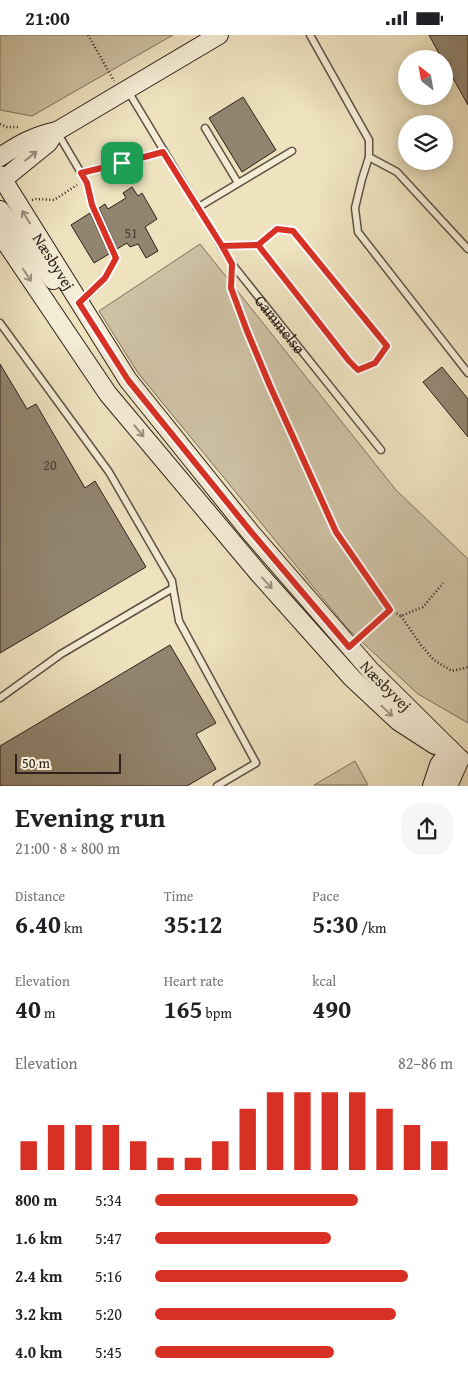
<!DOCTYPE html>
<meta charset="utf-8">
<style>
:root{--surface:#fff;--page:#f6f6f6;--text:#202124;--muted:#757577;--accent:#d93025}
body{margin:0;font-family:"Gentium Book Plus",serif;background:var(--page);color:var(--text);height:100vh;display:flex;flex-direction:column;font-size:19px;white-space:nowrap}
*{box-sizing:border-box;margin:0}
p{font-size:16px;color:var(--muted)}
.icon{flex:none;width:28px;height:28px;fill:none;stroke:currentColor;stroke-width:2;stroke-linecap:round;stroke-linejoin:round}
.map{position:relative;height:751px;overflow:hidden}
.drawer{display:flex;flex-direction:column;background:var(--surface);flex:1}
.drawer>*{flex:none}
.needle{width:32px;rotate:329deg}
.tools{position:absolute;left:398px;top:15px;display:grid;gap:10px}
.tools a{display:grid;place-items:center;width:55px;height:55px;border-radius:50%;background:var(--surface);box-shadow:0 2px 12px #0003;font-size:25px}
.scale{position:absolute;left:15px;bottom:12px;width:106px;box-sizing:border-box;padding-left:5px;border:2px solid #2e201a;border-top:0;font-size:14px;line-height:18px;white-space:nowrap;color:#2e201a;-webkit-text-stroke:4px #f4ecd5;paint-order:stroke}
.pin{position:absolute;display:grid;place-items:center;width:42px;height:42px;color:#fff;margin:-21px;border-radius:10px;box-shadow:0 2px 8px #0006}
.round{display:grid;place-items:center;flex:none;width:52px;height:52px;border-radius:20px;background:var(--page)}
.summary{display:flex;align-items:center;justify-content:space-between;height:85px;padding:0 15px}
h1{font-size:28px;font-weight:800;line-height:38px}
.figures{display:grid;grid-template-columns:repeat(3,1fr);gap:8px;height:85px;padding:5px 15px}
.figures div{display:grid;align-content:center}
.figures b{font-size:25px;font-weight:800}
.figures small{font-size:14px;font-weight:400}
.figures p{font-size:14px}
.chart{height:140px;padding:10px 15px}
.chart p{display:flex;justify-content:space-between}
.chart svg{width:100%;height:90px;margin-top:5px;stroke:var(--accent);stroke-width:6}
ul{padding:0 15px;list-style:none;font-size:16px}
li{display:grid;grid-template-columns:80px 60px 1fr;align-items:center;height:38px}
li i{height:12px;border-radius:6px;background:var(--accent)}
.status{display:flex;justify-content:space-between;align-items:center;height:35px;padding:0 25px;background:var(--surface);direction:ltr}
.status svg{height:14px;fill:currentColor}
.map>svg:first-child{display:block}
</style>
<div class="status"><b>21:00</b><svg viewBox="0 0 49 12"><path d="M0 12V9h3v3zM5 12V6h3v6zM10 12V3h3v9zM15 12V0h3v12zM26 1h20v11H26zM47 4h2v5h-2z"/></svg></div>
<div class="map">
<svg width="468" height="751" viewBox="0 0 468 751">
<rect width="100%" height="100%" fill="#eee2bf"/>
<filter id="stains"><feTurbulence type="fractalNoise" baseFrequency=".004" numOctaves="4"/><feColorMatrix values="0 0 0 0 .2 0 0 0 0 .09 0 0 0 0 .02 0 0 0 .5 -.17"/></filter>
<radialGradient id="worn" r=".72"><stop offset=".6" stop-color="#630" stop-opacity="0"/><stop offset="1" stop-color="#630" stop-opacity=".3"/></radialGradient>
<g fill="#cdc1a3" stroke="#7e705e">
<path d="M 0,0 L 173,0 L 32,81 L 0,75 Z"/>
<path d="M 200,209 L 396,455 L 468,524 L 468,688 L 418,659 L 348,594 L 138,338 L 99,276 Z"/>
<path d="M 355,726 L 368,750 L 314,750 Z"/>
</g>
<g fill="#928570" stroke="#2e201a">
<path d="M 429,0 L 468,0 L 468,70 L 444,27 L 444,24 L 442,24 Z"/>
<path d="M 243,62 L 276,115 L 242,137 L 209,83 Z"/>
<path d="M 132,152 L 138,161 L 142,158 L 157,184 L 145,192 L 158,216 L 146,223 L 138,209 L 130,212 L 127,208 L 117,214 L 99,173 L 105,169 L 108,174 L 126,163 L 123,158 Z"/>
<path d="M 90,178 L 109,219 L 94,228 L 71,190 Z"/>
<path d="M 0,329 L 27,374 L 36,369 L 85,453 L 95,446 L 146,532 L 0,618 Z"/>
<path d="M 442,332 L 468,364 L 468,402 L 423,347 Z"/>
<path d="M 170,610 L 216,688 L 196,699 L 216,734 L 187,751 L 0,751 L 0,711 Z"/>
</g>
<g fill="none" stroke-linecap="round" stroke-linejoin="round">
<g stroke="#5e5043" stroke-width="9">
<g id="lane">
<path d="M 310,0 L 369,105 L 369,122 L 362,144 L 355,173 L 358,197 L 468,338"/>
<path id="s1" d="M 128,56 L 232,229 L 381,415"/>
<path d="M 205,93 L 238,148"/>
<path d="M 57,97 L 87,148 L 92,170 L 116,223 L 105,243 L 80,268"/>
<path d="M 369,122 L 397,137 L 468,214"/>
<path d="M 81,138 L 163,117"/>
<path d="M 197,173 L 292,116"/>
<path d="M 222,211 L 258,210 L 277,194 L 293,196 L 387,311 L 375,328 L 358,335 L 349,326 L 258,210"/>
<path d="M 0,288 L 109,437 L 172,546 L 173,553"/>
<path d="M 0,663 L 61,619 L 173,553 L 179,586 L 256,728 L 217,751"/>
</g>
</g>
<g stroke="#2e201a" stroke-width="20">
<g id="secondary">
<path d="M 0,122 C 18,110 35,100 57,96 L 219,0"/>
<path id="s2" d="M 0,140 L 128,345 L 251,498 L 370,635 L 460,724"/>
<path d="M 0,147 L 48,108 L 56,96"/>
<path d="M 0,175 L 53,245"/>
<path d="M 0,199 L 108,359 L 260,540 L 352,643 L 398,686 L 435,710"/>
<path d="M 432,751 L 439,730 L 450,714"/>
<path d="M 448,751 L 460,724"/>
</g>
</g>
<g stroke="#2e201a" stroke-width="2.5" stroke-dasharray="1 2.5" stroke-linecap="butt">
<path d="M 88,0 L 114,46"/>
<path d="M 0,89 L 7,92 L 19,92"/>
<path d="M 32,165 L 36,164 L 54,165 L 77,150"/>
<path d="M 231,243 L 231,253 L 247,296 L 269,351 L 336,497 L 390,575 L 401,581 L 423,572 L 443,548"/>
<path d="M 401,581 L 421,610 L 434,625 L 452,636 L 468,632"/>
<path d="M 362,601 L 390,575"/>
</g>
<use href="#lane" stroke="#f4ecd5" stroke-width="6"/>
<use href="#secondary" stroke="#f4ecd5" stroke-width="18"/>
</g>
<defs><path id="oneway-shaft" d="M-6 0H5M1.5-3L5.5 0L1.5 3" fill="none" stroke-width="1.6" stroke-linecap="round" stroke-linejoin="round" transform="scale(1.25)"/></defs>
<g stroke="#9b9081">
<use href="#oneway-shaft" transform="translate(31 121) rotate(-38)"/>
<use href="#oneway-shaft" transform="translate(26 182) rotate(-122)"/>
<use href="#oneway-shaft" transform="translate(27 240) rotate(56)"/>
<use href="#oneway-shaft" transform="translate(139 396) rotate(50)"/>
<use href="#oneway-shaft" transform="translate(267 548) rotate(48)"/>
<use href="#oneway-shaft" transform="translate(387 676) rotate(43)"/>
</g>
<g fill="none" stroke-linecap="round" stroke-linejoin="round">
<g stroke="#fff" stroke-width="10">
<path id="route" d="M 122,128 L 81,138 L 87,148 L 92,170 L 116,223 L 105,243 L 79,268 L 128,345 L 252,498 L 349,612 L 390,575 L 336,497 L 270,351 L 247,296 L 231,253 L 232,229 L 222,211 L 258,210 L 349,326 L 358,335 L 375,328 L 387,311 L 293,196 L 277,194 L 258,210 L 222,211 L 163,117 L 122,128"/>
</g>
<use href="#route" stroke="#d93025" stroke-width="6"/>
</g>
<g text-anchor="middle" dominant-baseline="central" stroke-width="4.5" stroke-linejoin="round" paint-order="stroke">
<g font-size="14" fill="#473930">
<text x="131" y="198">51</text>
<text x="50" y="430">20</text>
</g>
<g font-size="16" fill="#2e201a" stroke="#f4ecd5">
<text stroke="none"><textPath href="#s2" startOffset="102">Næsbyvej</textPath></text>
<text stroke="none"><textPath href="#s1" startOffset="279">Gammelsø</textPath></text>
<text stroke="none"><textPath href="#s2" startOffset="642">Næsbyvej</textPath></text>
</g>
</g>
<rect width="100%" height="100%" filter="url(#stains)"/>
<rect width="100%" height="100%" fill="url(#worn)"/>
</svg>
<div class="tools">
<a><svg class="needle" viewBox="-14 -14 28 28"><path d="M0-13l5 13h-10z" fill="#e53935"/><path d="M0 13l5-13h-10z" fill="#757577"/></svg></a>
<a><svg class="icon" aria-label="layers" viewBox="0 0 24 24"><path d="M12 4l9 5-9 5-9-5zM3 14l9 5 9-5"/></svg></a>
</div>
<div class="scale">50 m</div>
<div class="pin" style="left:122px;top:128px;background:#1e9e55"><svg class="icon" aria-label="arrive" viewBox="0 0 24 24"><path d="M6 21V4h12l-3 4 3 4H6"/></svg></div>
</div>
<section class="drawer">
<div class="summary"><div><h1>Evening run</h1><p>21:00 · 8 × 800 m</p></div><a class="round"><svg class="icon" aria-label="share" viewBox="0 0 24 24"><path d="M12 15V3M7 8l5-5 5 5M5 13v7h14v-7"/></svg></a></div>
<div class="figures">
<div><p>Distance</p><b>6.40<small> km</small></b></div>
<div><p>Time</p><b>35:12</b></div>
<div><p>Pace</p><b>5:30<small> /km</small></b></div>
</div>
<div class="figures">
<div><p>Elevation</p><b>40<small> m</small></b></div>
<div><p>Heart rate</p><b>165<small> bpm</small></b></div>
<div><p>kcal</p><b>490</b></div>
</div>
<div class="chart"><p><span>Elevation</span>82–86 m</p>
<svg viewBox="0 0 160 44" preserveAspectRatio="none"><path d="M5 44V30M15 44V22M25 44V22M35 44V22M45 44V30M55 44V38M65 44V38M75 44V30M85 44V14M95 44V6M105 44V6M115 44V6M125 44V6M135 44V14M145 44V22M155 44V30"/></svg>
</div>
<ul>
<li><b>800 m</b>5:34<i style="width:68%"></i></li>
<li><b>1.6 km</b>5:47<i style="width:59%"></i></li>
<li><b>2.4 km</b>5:16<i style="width:85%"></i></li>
<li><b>3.2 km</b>5:20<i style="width:81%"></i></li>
<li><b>4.0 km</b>5:45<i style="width:60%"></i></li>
</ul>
</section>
